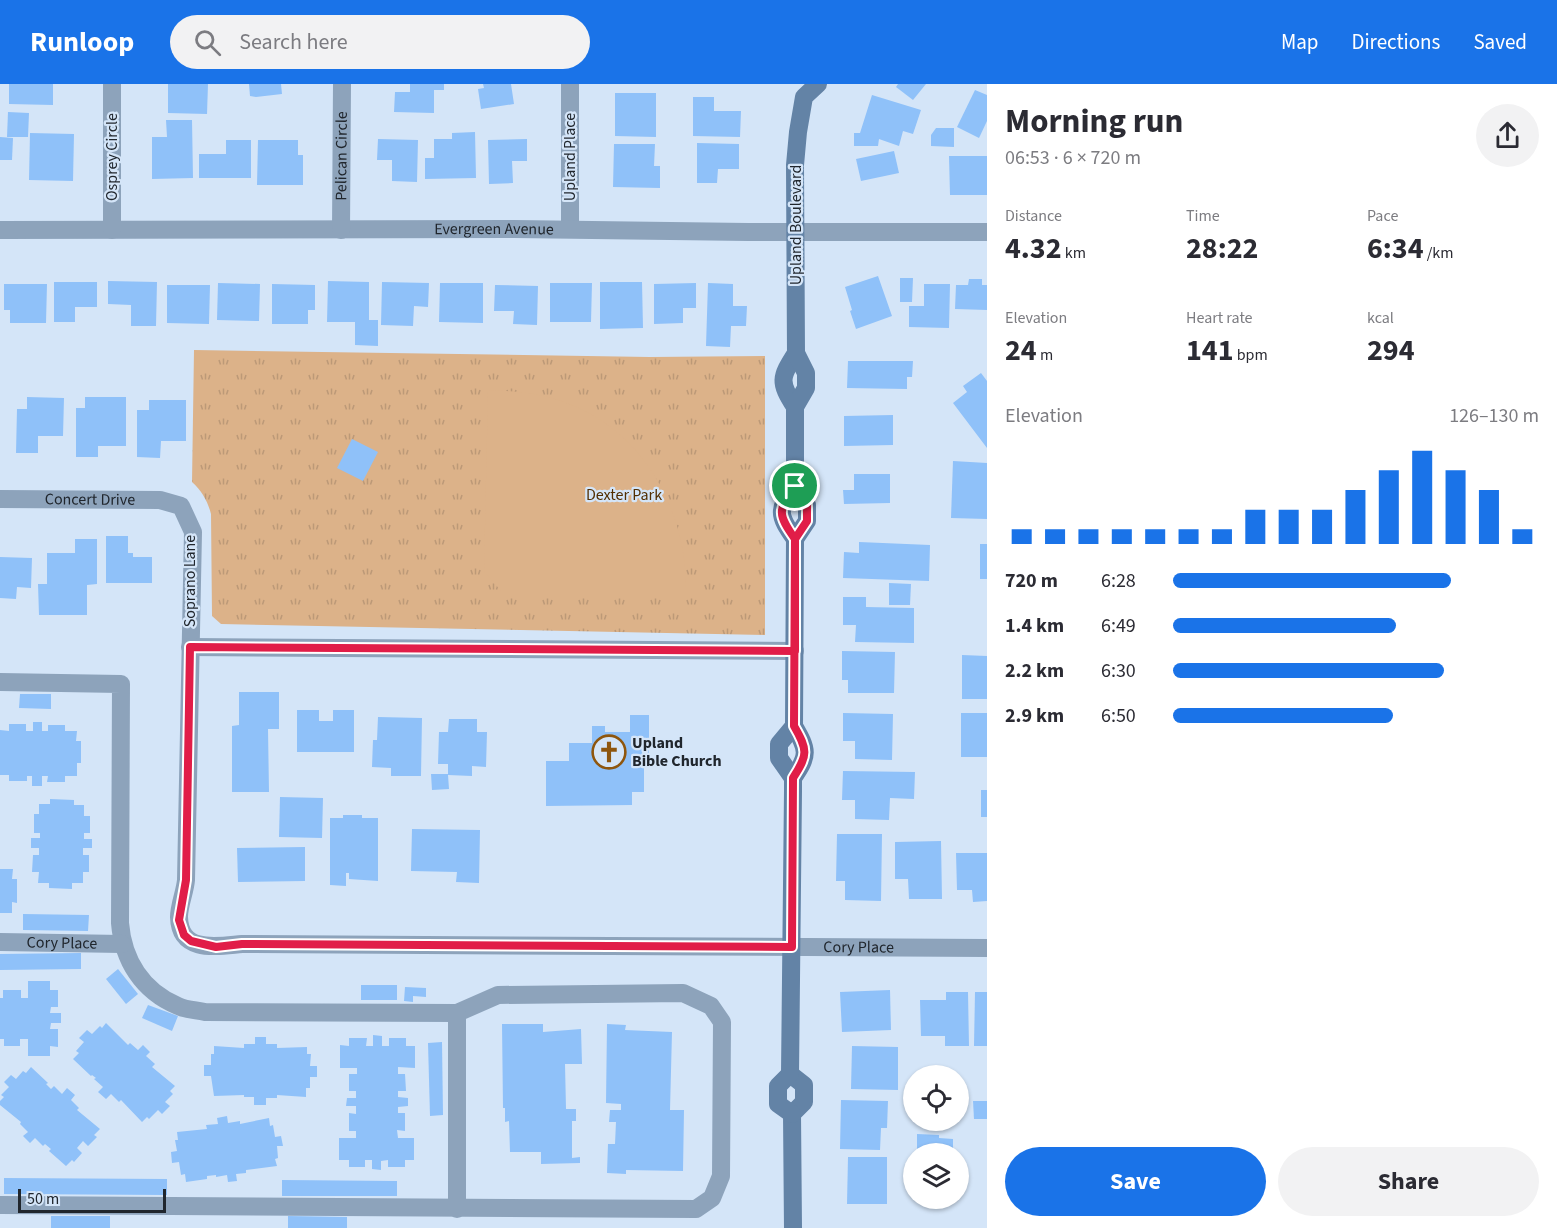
<!DOCTYPE html>
<meta charset="utf-8">
<style>
:root{--surface:#fff;--page:#f2f2f3;--text:#2b2b33;--muted:#7c7c81;--accent:#1a73e8}
body{margin:0;font-family:"Source Sans 3",sans-serif;background:var(--page);color:var(--text);height:100vh;display:flex;flex-direction:column;font-size:22px;white-space:nowrap}
*{box-sizing:border-box;margin:0}
p{font-size:20px;color:var(--muted)}
.icon{flex:none;width:33px;height:33px;fill:none;stroke:currentColor;stroke-width:2;stroke-linecap:round;stroke-linejoin:round}
.map{position:relative;flex:1;overflow:hidden}
.panel{display:flex;flex-direction:column;background:var(--surface);width:570px}
.panel>*{flex:none}
.fabs{position:absolute;left:903px;top:981px;display:grid;gap:12px}
.fabs a{display:grid;place-items:center;width:66px;height:66px;border-radius:50%;background:var(--surface);box-shadow:0 2px 4px #0004;font-size:30px}
.scale{position:absolute;left:18px;bottom:15px;width:148px;box-sizing:border-box;padding-left:6px;border:3px solid #20262d;border-top:0;font-size:16px;line-height:21px;white-space:nowrap;color:#20262d;-webkit-text-stroke:4px #d4e5f8;paint-order:stroke}
.pin{position:absolute;display:grid;place-items:center;width:51px;height:51px;color:#fff;margin:-26px;border:3px solid #fff;border-radius:50%;box-shadow:0 2px 6px #0007}
.round{display:grid;place-items:center;flex:none;width:63px;height:63px;border-radius:32px;background:var(--page)}
.overview{display:flex;align-items:center;justify-content:space-between;height:102px;padding:0 18px}
h1{font-size:33px;font-weight:700;line-height:45px}
.figures{display:grid;grid-template-columns:repeat(3,1fr);gap:9px;height:102px;padding:6px 18px}
.figures div{display:grid;align-content:center}
.figures b{font-size:30px;font-weight:700}
.figures small{font-size:16px;font-weight:400}
.figures p{font-size:16px}
.chart{height:168px;padding:12px 18px}
.chart p{display:flex;justify-content:space-between}
.chart svg{width:100%;height:108px;margin-top:6px;stroke:var(--accent);stroke-width:6}
.primary-button{display:flex;gap:12px;margin-top:auto;padding:12px 18px}
.primary-button a{flex:1;height:69px;border-radius:36px;background:var(--accent);color:#fff;font-size:24px;font-weight:700;line-height:69px;text-align:center}
.primary-button a+a{background:var(--page);color:var(--text)}
ul{padding:0 18px;list-style:none;font-size:20px}
li{display:grid;grid-template-columns:96px 72px 1fr;align-items:center;height:45px}
li i{height:15px;border-radius:8px;background:var(--accent)}
header{display:flex;align-items:center;gap:36px;box-sizing:border-box;height:84px;padding:0 30px;background:var(--accent);color:#fff}
header strong{font-size:28px}
nav{display:flex;gap:33px;margin-inline-start:auto;font-size:21px}
.search{width:420px;height:54px;background:var(--page);display:flex;align-items:center;gap:15px;box-sizing:border-box;padding:0 21px;border-radius:33px;color:var(--muted);font-size:22px}
main{display:flex;flex:1;min-height:0}
.map>svg:first-child{display:block}
</style>
<header>
<strong>Runloop</strong>
<div class="search"><svg class="icon" aria-label="search" viewBox="0 0 24 24"><circle cx="10" cy="10" r="6"/><path d="M15 15l6 6"/></svg>Search here</div>
<nav><a>Map</a><a>Directions</a><a>Saved</a></nav>
</header>
<main>
<div class="map">
<svg width="987" height="1144" viewBox="0 0 987 1144">
<defs>
<pattern id="park-tufts" width="24" height="20" patternUnits="userSpaceOnUse" patternTransform="scale(1.5)"><rect width="24" height="20" fill="#dcb289"/><path d="M3 7l-1-3M5 7V3M7 7l1-3M15 17l-1-3M17 17v-4M19 17l1-3" fill="none" stroke="#bc9977"/></pattern>
</defs>
<rect width="100%" height="100%" fill="#d4e5f8"/>
<path fill="url(#park-tufts)" d="M 194,266 L 650,273 L 765,272 L 765,551 L 221,540 L 212,532 L 211,430 C 208,418 202,407 192,398 Z"/>
<path fill="#dcb289" d="M 488,306 C 516,307 543,309 569,320 C 645,349 687,428 686,507 L 501,507 L 484,487 Z"/>
<g fill="#8fc1f9">
<path d="M 9,0 L 53,0 L 53,21 L 9,20 Z"/>
<path d="M 168,0 L 208,0 L 207,30 L 168,29 Z"/>
<path d="M 249,0 L 281,0 L 282,10 L 256,13 L 250,12 Z"/>
<path d="M 410,0 L 444,0 L 444,6 L 434,6 L 434,29 L 394,28 L 395,8 L 410,8 Z"/>
<path d="M 483,0 L 511,0 L 514,20 L 481,25 L 478,5 L 484,4 Z"/>
<path d="M 898,0 L 926,0 L 913,16 L 896,3 Z"/>
<path d="M 975,6 L 987,11 L 987,37 L 979,54 L 957,43 Z"/>
<path d="M 615,9 L 656,9 L 656,53 L 615,52 Z"/>
<path d="M 872,11 L 921,26 L 913,50 L 903,47 L 899,62 L 879,55 L 878,62 L 854,62 L 854,49 L 860,49 Z"/>
<path d="M 693,13 L 714,13 L 714,27 L 741,27 L 740,53 L 693,52 Z"/>
<path d="M 8,28 L 29,29 L 28,53 L 7,53 Z"/>
<path d="M 166,36 L 192,36 L 193,94 L 152,95 L 152,53 L 167,53 Z"/>
<path d="M 936,44 L 954,44 L 954,63 L 931,62 L 931,51 Z"/>
<path d="M 475,48 L 476,94 L 425,95 L 425,74 L 434,74 L 434,55 L 452,55 L 452,49 Z"/>
<path d="M 30,49 L 74,50 L 73,97 L 29,96 Z"/>
<path d="M 0,53 L 13,54 L 12,76 L 0,76 Z"/>
<path d="M 378,55 L 418,56 L 417,98 L 392,97 L 392,76 L 377,76 Z"/>
<path d="M 527,55 L 527,77 L 512,77 L 513,99 L 489,100 L 488,56 Z"/>
<path d="M 226,56 L 251,56 L 251,94 L 199,94 L 199,70 L 226,70 Z"/>
<path d="M 258,56 L 298,56 L 298,71 L 303,71 L 303,101 L 257,101 Z"/>
<path d="M 697,59 L 739,60 L 739,85 L 718,85 L 717,99 L 697,99 Z"/>
<path d="M 614,60 L 655,60 L 654,82 L 660,82 L 660,104 L 613,103 Z"/>
<path d="M 894,67 L 899,89 L 861,97 L 856,75 Z"/>
<path d="M 949,72 L 987,72 L 987,111 L 950,111 Z"/>
<path d="M 878,192 L 892,232 L 856,245 L 850,227 L 852,226 L 845,203 Z"/>
<path d="M 900,194 L 913,194 L 912,218 L 900,218 Z"/>
<path d="M 969,195 L 982,195 L 982,201 L 987,201 L 987,226 L 955,225 L 956,201 L 968,201 Z"/>
<path d="M 108,197 L 157,198 L 156,242 L 131,242 L 131,221 L 108,220 Z"/>
<path d="M 328,197 L 369,198 L 369,236 L 378,236 L 378,262 L 355,261 L 355,238 L 327,238 Z"/>
<path d="M 54,198 L 97,198 L 97,223 L 75,223 L 75,238 L 54,238 Z"/>
<path d="M 382,198 L 429,199 L 428,223 L 414,222 L 413,242 L 381,241 Z"/>
<path d="M 600,198 L 642,198 L 643,244 L 600,245 Z"/>
<path d="M 218,199 L 260,200 L 259,237 L 217,236 Z"/>
<path d="M 440,199 L 483,199 L 483,239 L 439,238 Z"/>
<path d="M 550,199 L 592,199 L 591,238 L 550,238 Z"/>
<path d="M 696,199 L 696,224 L 683,224 L 683,239 L 654,240 L 654,200 Z"/>
<path d="M 708,199 L 733,200 L 733,222 L 747,222 L 746,242 L 731,242 L 730,263 L 706,262 Z"/>
<path d="M 4,200 L 47,200 L 46,239 L 10,239 L 10,226 L 4,226 Z"/>
<path d="M 272,200 L 315,201 L 315,226 L 308,226 L 308,240 L 272,240 Z"/>
<path d="M 924,200 L 950,200 L 949,244 L 909,243 L 909,222 L 924,222 Z"/>
<path d="M 167,201 L 210,201 L 209,240 L 167,239 Z"/>
<path d="M 495,201 L 538,202 L 537,241 L 513,240 L 514,227 L 494,227 Z"/>
<path d="M 848,277 L 913,277 L 912,293 L 907,293 L 907,305 L 847,304 Z"/>
<path d="M 981,289 L 987,297 L 987,364 L 953,319 L 967,308 L 963,302 Z"/>
<path d="M 27,313 L 64,314 L 63,352 L 38,352 L 38,369 L 16,369 L 17,325 L 27,325 Z"/>
<path d="M 85,313 L 126,313 L 126,362 L 98,362 L 98,373 L 76,373 L 76,324 L 85,324 Z"/>
<path d="M 149,316 L 186,316 L 186,357 L 161,357 L 160,374 L 137,373 L 137,326 L 149,326 Z"/>
<path d="M 893,331 L 893,361 L 844,362 L 844,332 Z"/>
<path d="M 352,355 L 378,368 L 363,397 L 337,384 Z"/>
<path d="M 953,377 L 987,379 L 987,435 L 951,434 Z"/>
<path d="M 854,390 L 890,390 L 890,419 L 844,420 L 843,406 L 854,406 Z"/>
<path d="M 106,452 L 128,452 L 128,469 L 133,469 L 133,473 L 152,473 L 152,499 L 106,499 Z"/>
<path d="M 75,455 L 97,455 L 97,500 L 87,501 L 87,531 L 39,531 L 38,500 L 47,500 L 47,469 L 75,469 Z"/>
<path d="M 859,458 L 930,461 L 929,497 L 843,494 L 844,468 L 859,469 Z"/>
<rect x="980" y="460" width="7" height="35"/>
<path d="M 0,473 L 32,474 L 31,504 L 17,503 L 16,515 L 0,514 Z"/>
<path d="M 889,499 L 911,500 L 910,521 L 889,521 Z"/>
<path d="M 843,513 L 866,513 L 866,523 L 914,524 L 914,559 L 855,558 L 856,541 L 843,541 Z"/>
<path d="M 842,567 L 895,568 L 894,609 L 848,609 L 848,596 L 842,596 Z"/>
<path d="M 962,571 L 987,572 L 987,615 L 962,615 Z"/>
<path d="M 239,608 L 279,608 L 279,645 L 268,645 L 269,708 L 232,708 L 232,642 L 239,641 Z"/>
<path d="M 20,610 L 51,610 L 51,625 L 19,624 Z"/>
<path d="M 297,626 L 319,626 L 319,637 L 333,637 L 333,626 L 354,626 L 354,668 L 297,668 Z"/>
<path d="M 843,629 L 893,630 L 892,676 L 855,675 L 855,657 L 843,657 Z"/>
<rect x="961" y="629" width="26" height="44"/>
<path d="M 630,631 L 649,631 L 649,677 L 644,677 L 644,708 L 632,708 L 632,721 L 546,722 L 546,677 L 569,677 L 569,659 L 592,659 L 592,642 L 605,642 L 605,648 L 630,648 Z"/>
<path d="M 378,633 L 422,634 L 421,692 L 391,692 L 391,684 L 372,683 L 373,656 L 377,656 Z"/>
<path d="M 449,635 L 477,635 L 477,648 L 487,648 L 486,683 L 472,682 L 472,692 L 448,691 L 449,705 L 432,706 L 431,690 L 448,690 L 448,680 L 438,680 L 439,648 L 448,648 Z"/>
<path d="M 33,638 L 42,638 L 42,647 L 48,647 L 48,641 L 65,641 L 65,647 L 77,647 L 76,657 L 81,657 L 81,679 L 77,679 L 77,692 L 65,692 L 65,698 L 47,698 L 48,692 L 42,692 L 42,702 L 32,702 L 32,692 L 27,692 L 27,697 L 9,697 L 9,691 L 0,691 L 0,646 L 9,647 L 9,640 L 26,640 L 26,647 L 33,647 Z"/>
<path d="M 843,687 L 915,688 L 914,715 L 890,714 L 889,736 L 855,735 L 855,716 L 842,716 Z"/>
<rect x="981" y="706" width="6" height="27"/>
<path d="M 280,713 L 323,714 L 322,754 L 279,753 Z"/>
<path d="M 50,715 L 74,716 L 74,721 L 84,721 L 84,732 L 90,732 L 90,749 L 84,749 L 84,755 L 92,755 L 92,764 L 83,764 L 83,771 L 89,771 L 89,788 L 83,788 L 83,799 L 72,799 L 72,805 L 49,804 L 49,799 L 38,799 L 39,788 L 32,788 L 33,771 L 39,771 L 39,764 L 31,764 L 31,754 L 40,754 L 40,749 L 34,749 L 34,730 L 39,730 L 39,720 L 50,720 Z"/>
<path d="M 343,731 L 362,731 L 362,734 L 378,734 L 378,797 L 349,795 L 349,789 L 346,789 L 346,802 L 330,801 L 330,734 L 343,734 Z"/>
<path d="M 412,745 L 480,746 L 479,799 L 456,798 L 457,788 L 411,787 Z"/>
<path d="M 837,750 L 882,750 L 881,817 L 845,816 L 845,797 L 836,797 Z"/>
<path d="M 941,757 L 942,815 L 909,815 L 908,795 L 895,795 L 895,758 Z"/>
<path d="M 305,763 L 305,797 L 238,798 L 237,764 Z"/>
<path d="M 956,769 L 987,769 L 987,817 L 973,818 L 972,806 L 957,806 Z"/>
<path d="M 0,785 L 13,785 L 12,795 L 17,795 L 17,819 L 12,818 L 12,829 L 0,829 Z"/>
<path d="M 23,830 L 89,831 L 88,847 L 23,846 Z"/>
<path d="M 81,869 L 81,885 L 0,886 L 0,870 Z"/>
<path d="M 118,885 L 138,910 L 126,920 L 106,895 Z"/>
<path d="M 28,897 L 50,897 L 50,906 L 58,906 L 58,923 L 51,923 L 50,929 L 61,929 L 61,939 L 51,939 L 50,945 L 58,945 L 58,963 L 50,962 L 50,972 L 28,972 L 28,955 L 20,955 L 20,962 L 4,962 L 4,955 L 0,955 L 0,914 L 3,914 L 3,906 L 21,906 L 21,914 L 28,914 Z"/>
<rect x="361" y="901" width="36" height="15"/>
<path d="M 405,903 L 426,904 L 426,913 L 413,912 L 413,918 L 404,917 Z"/>
<path d="M 890,906 L 891,946 L 842,948 L 840,908 Z"/>
<path d="M 946,908 L 968,908 L 969,962 L 945,962 L 945,952 L 921,952 L 920,916 L 946,916 Z"/>
<path d="M 975,908 L 987,908 L 987,962 L 974,962 Z"/>
<path d="M 148,921 L 178,932 L 172,947 L 142,934 Z"/>
<path d="M 106,939 L 128,961 L 130,959 L 138,966 L 143,961 L 150,968 L 146,972 L 155,980 L 152,983 L 175,1002 L 170,1007 L 173,1010 L 165,1018 L 170,1022 L 162,1030 L 158,1026 L 149,1035 L 147,1033 L 142,1038 L 121,1016 L 119,1018 L 111,1010 L 106,1015 L 98,1008 L 103,1003 L 94,995 L 96,994 L 92,991 L 91,992 L 73,975 L 79,969 L 76,967 L 84,958 L 79,954 L 87,946 L 92,950 L 100,942 L 102,944 Z"/>
<path d="M 502,940 L 543,940 L 543,948 L 581,945 L 582,980 L 565,980 L 566,1025 L 576,1025 L 576,1037 L 572,1037 L 572,1074 L 580,1073 L 580,1079 L 541,1080 L 541,1068 L 510,1068 L 509,1037 L 505,1038 L 505,1024 L 503,1024 Z"/>
<path d="M 607,940 L 626,941 L 625,946 L 672,948 L 670,1026 L 684,1026 L 683,1087 L 626,1086 L 626,1090 L 607,1089 L 608,1060 L 615,1060 L 616,1038 L 609,1038 L 610,1026 L 621,1026 L 621,1020 L 606,1019 Z"/>
<path d="M 373,951 L 382,952 L 382,962 L 389,962 L 389,954 L 406,954 L 406,962 L 415,962 L 415,984 L 398,983 L 398,990 L 405,990 L 406,1007 L 398,1007 L 398,1013 L 408,1014 L 408,1022 L 398,1023 L 398,1029 L 405,1029 L 405,1047 L 397,1046 L 398,1054 L 414,1054 L 414,1076 L 405,1076 L 405,1083 L 388,1083 L 388,1076 L 381,1077 L 381,1086 L 372,1085 L 372,1076 L 365,1076 L 365,1083 L 349,1083 L 349,1076 L 339,1076 L 339,1054 L 356,1054 L 356,1047 L 349,1047 L 349,1029 L 356,1030 L 356,1022 L 346,1022 L 347,1014 L 356,1014 L 356,1007 L 349,1007 L 349,990 L 357,990 L 357,984 L 340,984 L 340,961 L 349,962 L 349,954 L 367,954 L 366,962 L 373,962 Z"/>
<path d="M 255,953 L 266,953 L 266,960 L 277,960 L 277,964 L 307,963 L 307,970 L 311,970 L 310,982 L 317,982 L 317,993 L 310,993 L 310,1004 L 306,1004 L 306,1013 L 277,1011 L 277,1014 L 266,1014 L 266,1021 L 254,1021 L 254,1013 L 244,1013 L 244,1011 L 214,1012 L 211,992 L 204,992 L 204,981 L 211,981 L 211,970 L 214,970 L 214,962 L 244,964 L 244,960 L 255,960 Z"/>
<path d="M 442,958 L 443,1031 L 430,1032 L 428,959 Z"/>
<path d="M 852,962 L 898,963 L 898,1006 L 851,1005 Z"/>
<path d="M 31,983 L 48,999 L 46,1000 L 51,1005 L 54,1002 L 62,1010 L 67,1004 L 75,1011 L 71,1016 L 79,1024 L 77,1026 L 100,1045 L 94,1051 L 97,1053 L 88,1062 L 83,1057 L 77,1064 L 82,1069 L 74,1078 L 72,1076 L 66,1082 L 49,1067 L 51,1065 L 45,1060 L 43,1062 L 35,1054 L 30,1059 L 23,1052 L 28,1048 L 20,1040 L 21,1038 L 0,1021 L 0,1017 L 4,1013 L 1,1011 L 9,1003 L 4,998 L 11,991 L 16,995 L 23,987 L 26,989 Z"/>
<path d="M 841,1016 L 888,1017 L 887,1044 L 881,1044 L 880,1066 L 840,1065 Z"/>
<path d="M 973,1017 L 987,1017 L 987,1035 L 974,1035 Z"/>
<path d="M 227,1032 L 228,1039 L 240,1037 L 240,1040 L 269,1034 L 270,1042 L 273,1041 L 275,1053 L 281,1052 L 283,1062 L 277,1062 L 278,1074 L 275,1075 L 277,1082 L 246,1086 L 246,1089 L 236,1090 L 237,1097 L 228,1098 L 227,1091 L 216,1093 L 216,1091 L 207,1092 L 207,1095 L 186,1098 L 185,1090 L 181,1091 L 179,1078 L 172,1079 L 171,1068 L 177,1067 L 175,1056 L 178,1056 L 177,1048 L 207,1045 L 206,1041 L 218,1040 L 217,1034 Z"/>
<path d="M 917,1050 L 939,1051 L 939,1054 L 953,1055 L 953,1070 L 917,1070 Z"/>
<path d="M 848,1073 L 887,1073 L 887,1120 L 847,1120 Z"/>
<path d="M 4,1094 L 167,1095 L 167,1111 L 4,1110 Z"/>
<path d="M 282,1096 L 397,1097 L 397,1112 L 282,1112 Z"/>
<rect x="51" y="1132" width="59" height="12"/>
<path d="M 288,1132 L 347,1133 L 347,1144 L 288,1144 Z"/>
</g>
<g fill="none" stroke-linecap="round" stroke-linejoin="round">
<g stroke="#8da3bb" stroke-width="18">
<path d="M 570,145 L 570,0"/>
<path id="s1" d="M 0,146 L 514,145 L 748,148 L 987,148"/>
<path d="M 112,146 L 112,0"/>
<path id="s2" d="M 341,146 L 342,0"/>
<path id="s3" d="M 0,415 L 160,416 L 181,422 L 193,448 L 186,796 C 185,808 179,821 179,833 C 180,870 218,862 242,860 L 987,864"/>
<path d="M 190,563 L 795,567"/>
<path d="M 0,598 L 121,600 L 120,839 C 123,876 142,907 178,922 C 186,926 196,926 205,928 L 457,929 L 498,911 L 683,909 L 711,922 L 722,938 L 721,1092 L 712,1114 L 696,1125 L 0,1121"/>
<path id="s4" d="M 0,858 L 122,860"/>
<path d="M 457,1125 L 457,929"/>
</g>
<g stroke="#6383a6" stroke-width="18">
<path d="M 795,323 C 779,298 780,294 796,269"/>
<path d="M 795,402 C 777,426 778,431 795,455"/>
<path d="M 793,694 C 809,671 808,666 794,642 L 795,455 L 807,437 L 807,421 L 795,402 L 795,323 L 806,304 L 806,289 L 796,269 L 795,81 L 798,48 L 804,13 L 818,0"/>
<path d="M 790,990 L 804,1001 L 804,1018 L 792,1030 L 793,1144"/>
<path d="M 792,1030 L 778,1020 L 778,1002 L 790,990 L 793,707 L 793,694 L 779,674 L 779,660 L 794,642"/>
</g>
</g>
<g fill="none" stroke-linecap="round" stroke-linejoin="round">
<g stroke="#fff" stroke-width="12">
<path id="route" d="M 795,402 L 807,421 L 807,437 L 795,455 L 795,567 L 190,563 L 186,796 L 179,836 L 184,851 L 191,857 L 216,863 L 242,860 L 792,863 L 793,694 C 808,671 808,666 794,642 L 795,455 C 778,431 777,426 795,402"/>
</g>
<use href="#route" stroke="#e11d48" stroke-width="8"/>
</g>
<defs>
<g id="church-ring" transform="scale(1.725)"><circle r="9.5" fill="#d4e5f8" stroke="#8e560e" stroke-width="1.5"/><path d="M-1.2-6h2.4v3.5h3.3v2.4h-3.3V6h-2.4V-.1h-3.3v-2.4h3.3Z" fill="#8e560e"/></g>
</defs>
<g fill-rule="evenodd">
<use href="#church-ring" x="609" y="668"/>
</g>
<g text-anchor="middle" dominant-baseline="central" stroke-width="4.5" stroke-linejoin="round" paint-order="stroke">
<g font-size="16" fill="#20262d" stroke="#d4e5f8">
<text transform="translate(112 73) rotate(-90)">Osprey Circle</text>
<text stroke="none"><textPath href="#s2" startOffset="74">Pelican Circle</textPath></text>
<text transform="translate(570 73) rotate(-90)">Upland Place</text>
<text transform="translate(796 141) rotate(-90)">Upland Boulevard</text>
<text stroke="none"><textPath href="#s1" startOffset="494">Evergreen Avenue</textPath></text>
<text stroke="none"><textPath href="#s3" startOffset="90">Concert Drive</textPath></text>
<text transform="translate(190 497) rotate(-90)">Soprano Lane</text>
<text stroke="none"><textPath href="#s4" startOffset="62">Cory Place</textPath></text>
<text stroke="none"><textPath href="#s3" startOffset="1293">Cory Place</textPath></text>
</g>
<g font-size="16" fill="#522e00" stroke="#d4e5f8">
<text x="624" y="411">Dexter Park</text>
</g>
<g font-size="16" font-weight="bold" fill="#20262d" stroke="#d4e5f8" text-anchor="start">
<text x="632" y="659">Upland<tspan x="632" dy="18">Bible Church</tspan></text>
</g>
</g>
</svg>
<div class="fabs">
<a><svg class="icon" aria-label="locate" viewBox="0 0 24 24"><circle cx="12" cy="12" r="6"/><path d="M12 2v4M12 18v4M2 12h4M18 12h4"/></svg></a>
<a><svg class="icon" aria-label="layers" viewBox="0 0 24 24"><path d="M12 4l9 5-9 5-9-5zM3 14l9 5 9-5"/></svg></a>
</div>
<div class="scale">50 m</div>
<div class="pin" style="left:795px;top:402px;background:#1e9e55"><svg class="icon" aria-label="arrive" viewBox="0 0 24 24"><path d="M6 21V4h12l-3 4 3 4H6"/></svg></div>
</div>
<section class="panel">
<div class="overview"><div><h1>Morning run</h1><p>06:53 · 6 × 720 m</p></div><a class="round"><svg class="icon" aria-label="share" viewBox="0 0 24 24"><path d="M12 15V3M7 8l5-5 5 5M5 13v7h14v-7"/></svg></a></div>
<div class="figures">
<div><p>Distance</p><b>4.32<small> km</small></b></div>
<div><p>Time</p><b>28:22</b></div>
<div><p>Pace</p><b>6:34<small> /km</small></b></div>
</div>
<div class="figures">
<div><p>Elevation</p><b>24<small> m</small></b></div>
<div><p>Heart rate</p><b>141<small> bpm</small></b></div>
<div><p>kcal</p><b>294</b></div>
</div>
<div class="chart"><p><span>Elevation</span>126–130 m</p>
<svg viewBox="0 0 160 44" preserveAspectRatio="none"><path d="M5 44V38M15 44V38M25 44V38M35 44V38M45 44V38M55 44V38M65 44V38M75 44V30M85 44V30M95 44V30M105 44V22M115 44V14M125 44V6M135 44V14M145 44V22M155 44V38"/></svg>
</div>
<ul>
<li><b>720 m</b>6:28<i style="width:76%"></i></li>
<li><b>1.4 km</b>6:49<i style="width:61%"></i></li>
<li><b>2.2 km</b>6:30<i style="width:74%"></i></li>
<li><b>2.9 km</b>6:50<i style="width:60%"></i></li>
</ul>
<div class="primary-button"><a>Save</a><a>Share</a></div>
</section>
</main>
